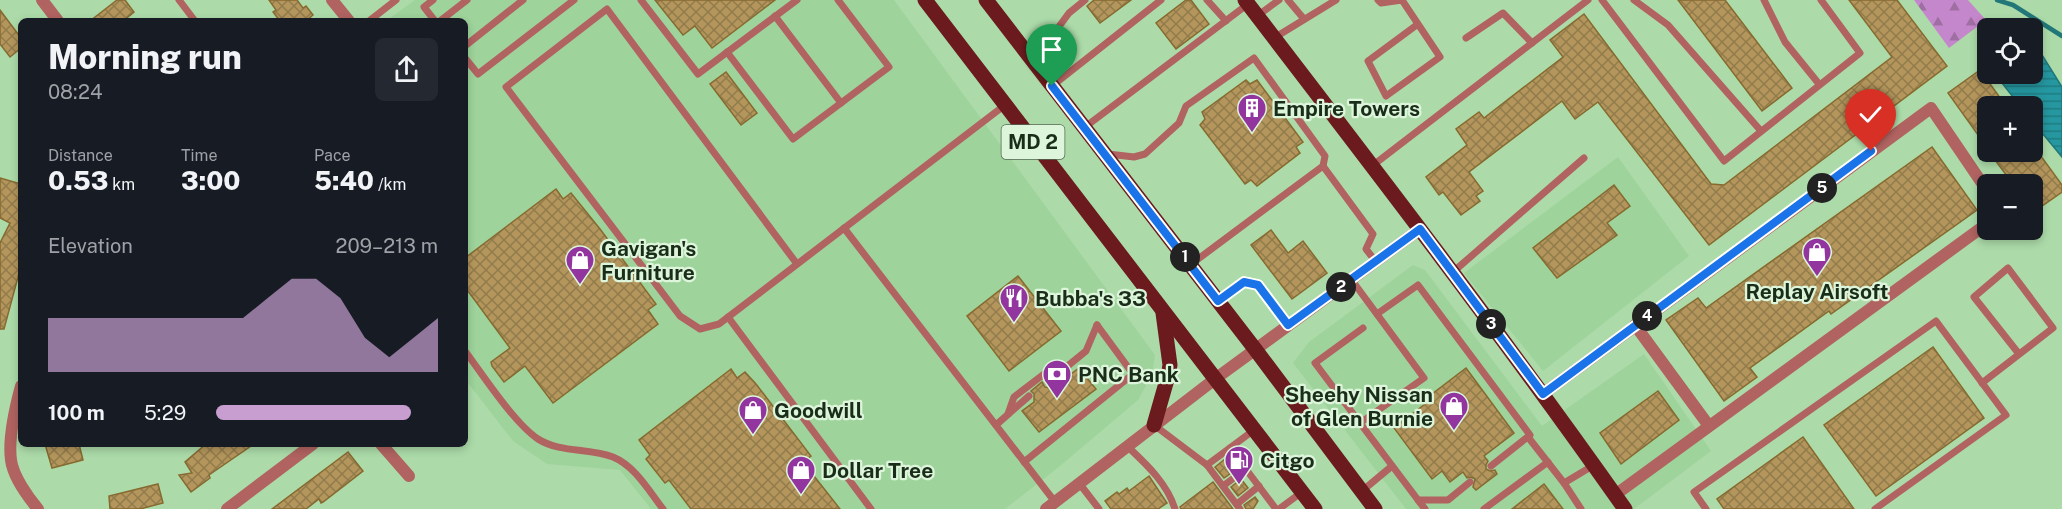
<!DOCTYPE html>
<meta charset="utf-8">
<style>
:root{--surface:#171b24;--page:#242831;--text:#f1f3f6;--muted:#9ea1a6;--accent:#c79ecf}
body{margin:0;font-family:"Public Sans",sans-serif;background:var(--page);color:var(--text);height:100vh;display:flex;flex-direction:column;font-size:22px;white-space:nowrap}
*{box-sizing:border-box;margin:0}
p{font-size:20px;color:var(--muted)}
.icon{flex:none;width:33px;height:33px;fill:none;stroke:currentColor;stroke-width:2;stroke-linecap:round;stroke-linejoin:round}
.map{position:relative;flex:1;overflow:hidden}
.sheet{position:absolute;left:18px;top:18px;width:450px;height:429px;display:flex;flex-direction:column;background:var(--surface);border-radius:9px;box-shadow:0 3px 9px #0003}
.sheet>*{flex:none}
.tools{position:absolute;left:1977px;top:18px;display:grid;gap:12px}
.tools a{display:grid;place-items:center;width:66px;height:66px;border-radius:9px;background:var(--surface);box-shadow:0 3px 9px #0003;font-size:30px}
.pin{position:absolute;display:grid;place-items:center;width:51px;height:51px;color:#fff;margin:-62px -26px;border-radius:50% 50% 50% 0;rotate:-45deg;box-shadow:0 0 6px #0007}
.pin .icon{rotate:45deg}
.km{position:absolute;width:30px;height:30px;margin:-15px;border-radius:50%;background:#222;color:#fff;font-size:16px;line-height:30px;text-align:center}
.round{display:grid;place-items:center;flex:none;width:63px;height:63px;border-radius:9px;background:var(--page)}
.overview{display:flex;align-items:center;justify-content:space-between;height:102px;padding:0 30px}
h1{font-size:33px;font-weight:800;line-height:45px}
.metrics{display:grid;grid-template-columns:repeat(3,1fr);gap:9px;height:102px;padding:6px 30px}
.metrics div{display:grid;align-content:center}
.metrics b{font-size:26px;font-weight:800}
.metrics small{font-size:16px;font-weight:400}
.metrics p{font-size:16px}
.chart{height:168px;padding:12px 30px}
.chart p{display:flex;justify-content:space-between}
.chart svg{width:100%;height:108px;margin-top:6px;fill:var(--accent);opacity:.7}
ul{padding:0 30px;list-style:none;font-size:20px}
li{display:grid;grid-template-columns:96px 72px 1fr;align-items:center;height:45px}
li i{height:15px;border-radius:8px;background:var(--accent)}
.map>svg:first-child{display:block}
</style>
<div class="map">
<svg width="2062" height="509" viewBox="0 0 2062 509">
<defs>
<pattern id="forest-firs" width="22" height="20" patternUnits="userSpaceOnUse" patternTransform="scale(1.5)"><rect width="22" height="20" fill="#c587cb"/><path d="M5 1l3.5 6h-7zM16 11l3.5 6h-7z" fill="#9f6fa4"/></pattern>
<pattern id="water-rules" width="6" height="5" patternUnits="userSpaceOnUse" patternTransform="scale(1.5)"><rect width="6" height="5" fill="#2597a0"/><path d="M0 2.5h6" fill="none" stroke="#1f7c82"/></pattern>
<pattern id="building-cross-hatch" width="8" height="8" patternUnits="userSpaceOnUse" patternTransform="scale(1.5)"><rect width="8" height="8" fill="#b4965c"/><path d="M0 0l8 8M0 8l8-8" fill="none" stroke="#927b4b"/></pattern>
</defs>
<rect width="100%" height="100%" fill="#acdba9"/>
<g fill="#9ed39b">
<path d="M 415,0 L 894,0 L 1155,355 L 1152,375 L 1138,400 L 1060,466 L 1005,509 L 651,509 L 620,470 L 547,464 L 513,441 L 465,379 L 465,21 L 386,21 Z"/>
<path d="M 1618,157 L 1689,256 L 1543,371 L 1464,273 Z"/>
<path d="M 1413,265 L 1425,270 L 1542,426 L 1644,354 L 1711,451 L 1634,509 L 1406,509 L 1293,363 L 1309,342 Z"/>
</g>
<path fill="url(#forest-firs)" d="M 1914,0 L 1968,0 L 1986,20 L 1949,48 Z"/>
<path fill="url(#water-rules)" stroke="#227778" stroke-width="1.5" d="M 2033,46 L 2039,50 L 2062,87 L 2062,157 L 2033,122 L 2032,106 L 2020,106 L 1995,74 L 2032,74 Z"/>
<g fill="none" stroke-linecap="round" stroke-linejoin="round">
<path stroke="#227778" stroke-width="4.5" d="M 1997,0 L 2013,5 L 2062,36"/>
</g>
<g fill="url(#building-cross-hatch)" stroke="#866a2f" stroke-width="1.5">
<path d="M 117,0 L 125,0 L 134,12 L 123,21 L 90,21 Z"/>
<path d="M 269,0 L 297,0 L 303,8 L 306,6 L 313,15 L 306,21 L 280,21 L 273,12 L 276,10 Z"/>
<path d="M 655,0 L 775,0 L 712,48 L 695,26 L 683,35 Z"/>
<path d="M 1094,0 L 1131,0 L 1100,23 L 1087,6 Z"/>
<path d="M 1186,0 L 1191,0 L 1209,24 L 1176,49 L 1156,23 Z"/>
<path d="M 1678,0 L 1725,0 L 1792,88 L 1762,111 Z"/>
<path d="M 1849,0 L 1897,0 L 1947,66 L 1709,245 L 1598,102 L 1575,119 L 1562,101 L 1469,172 L 1483,191 L 1476,196 L 1480,201 L 1461,215 L 1443,192 L 1439,195 L 1426,177 L 1467,145 L 1456,129 L 1479,112 L 1484,118 L 1563,57 L 1550,40 L 1584,14 L 1711,184 L 1724,185 L 1892,57 Z"/>
<path d="M 0,10 L 21,38 L 21,48 L 10,57 L 0,44 Z"/>
<path d="M 1980,70 L 2006,106 L 1988,106 L 1988,149 L 1948,93 Z"/>
<path d="M 726,72 L 757,113 L 741,125 L 710,84 Z"/>
<path d="M 1246,80 L 1250,84 L 1257,80 L 1303,142 L 1296,147 L 1300,153 L 1257,186 L 1251,180 L 1245,184 L 1200,125 L 1205,119 L 1202,112 Z"/>
<path d="M 1932,147 L 1977,210 L 1831,314 L 1829,311 L 1750,368 L 1757,377 L 1724,401 L 1666,320 L 1698,298 L 1706,308 Z"/>
<path d="M 1989,152 L 2038,152 L 2062,185 L 2062,192 L 2032,213 L 2032,184 L 2013,184 Z"/>
<path d="M 0,178 L 21,184 L 21,266 L 4,329 L 0,329 L 0,243 L 10,223 L 0,218 Z"/>
<path d="M 1614,185 L 1630,206 L 1607,223 L 1617,235 L 1557,278 L 1533,248 Z"/>
<path d="M 556,189 L 563,199 L 571,193 L 600,229 L 656,304 L 648,310 L 658,324 L 553,403 L 525,366 L 504,382 L 492,366 L 491,362 L 510,348 L 465,287 L 465,258 Z"/>
<path d="M 1271,230 L 1288,253 L 1303,241 L 1327,273 L 1292,299 L 1251,245 Z"/>
<path d="M 1018,276 L 1061,331 L 1009,371 L 967,316 Z"/>
<path d="M 1933,347 L 1984,418 L 1876,496 L 1824,425 Z"/>
<path d="M 1079,368 L 1096,389 L 1039,432 L 1022,411 L 1034,402 L 1034,394 L 1031,391 L 1042,382 L 1045,387 L 1052,388 Z"/>
<path d="M 1466,368 L 1514,433 L 1484,456 L 1488,461 L 1486,465 L 1486,469 L 1490,471 L 1495,470 L 1497,474 L 1476,490 L 1473,487 L 1475,479 L 1471,477 L 1467,478 L 1463,472 L 1450,482 L 1442,471 L 1432,479 L 1394,428 L 1425,404 L 1423,401 Z"/>
<path d="M 731,369 L 737,378 L 745,372 L 756,384 L 811,456 L 803,462 L 840,509 L 691,509 L 669,480 L 665,483 L 646,459 L 650,455 L 639,440 Z"/>
<path d="M 1658,391 L 1679,420 L 1621,464 L 1600,433 Z"/>
<path d="M 1803,437 L 1854,509 L 1724,509 L 1717,499 Z"/>
<path d="M 45,444 L 79,444 L 83,460 L 52,468 Z"/>
<path d="M 206,444 L 254,444 L 209,475 L 210,478 L 191,492 L 179,475 L 192,473 L 185,462 Z"/>
<path d="M 348,452 L 363,471 L 323,502 L 321,503 L 319,499 L 306,509 L 272,509 Z"/>
<path d="M 1225,459 L 1234,471 L 1224,478 L 1215,467 Z"/>
<path d="M 1149,476 L 1167,503 L 1158,509 L 1111,509 L 1105,501 L 1117,492 L 1119,494 L 1127,488 L 1129,491 Z"/>
<path d="M 1241,479 L 1248,488 L 1238,496 L 1231,487 Z"/>
<path d="M 1213,482 L 1233,509 L 1181,509 L 1180,507 Z"/>
<path d="M 158,484 L 163,503 L 140,509 L 110,509 L 109,496 Z"/>
<path d="M 1544,484 L 1563,509 L 1512,509 Z"/>
<path d="M 1255,497 L 1258,501 L 1253,509 L 1246,509 L 1244,505 Z"/>
</g>
<g fill="none" stroke-linecap="round" stroke-linejoin="round">
<g stroke="#b06360" stroke-width="7">
<path d="M 179,0 L 195,21"/>
<path d="M 433,0 L 424,7 L 435,21"/>
<path d="M 641,0 L 698,74 L 797,0"/>
<path d="M 1207,0 L 1226,21"/>
<path d="M 1288,0 L 1304,19"/>
<path d="M 1378,0 L 1381,3 L 1402,0 L 1440,57 L 1386,96 L 1368,61 L 1418,24"/>
<path d="M 1602,0 L 1724,161 L 1860,53 L 1821,0"/>
<path d="M 1634,0 L 1668,25 L 1761,131"/>
<path d="M 1764,0 L 1785,42 L 1819,84"/>
<path d="M 775,16 L 841,103"/>
<path d="M 1257,16 L 1279,0"/>
<path d="M 369,21 L 396,0"/>
<path d="M 440,21 L 467,0"/>
<path d="M 1274,38 L 1336,0"/>
<path d="M 1466,38 L 1503,13 L 1532,43"/>
<path d="M 465,46 L 523,0"/>
<path d="M 727,52 L 793,139 L 889,67 L 838,0"/>
<path d="M 1030,57 L 1049,40 L 1069,13 L 1085,0"/>
<path d="M 465,58 L 478,74 L 574,0"/>
<path d="M 1052,86 L 1161,0"/>
<path d="M 1085,127 L 1248,4"/>
<path d="M 1108,154 L 1134,157 L 1145,154 L 1179,123 L 1186,106 L 1254,58 L 1325,156 L 1323,166"/>
<path d="M 1372,166 L 1588,0"/>
<path d="M 844,228 L 1055,502"/>
<path d="M 797,264 L 607,9 L 506,87 L 680,316 L 700,329 L 719,324 L 1005,105"/>
<path d="M 1190,265 L 1323,166 L 1373,234 L 1366,249 L 1376,262"/>
<path d="M 1453,272 L 1584,158"/>
<path d="M 1351,279 L 1424,378 L 1360,423 L 1315,363 L 1363,328"/>
<path d="M 1218,301 L 1243,282 L 1258,285 L 1289,325"/>
<path d="M 1377,314 L 1418,285 L 1530,435 L 1491,466"/>
<path d="M 728,317 L 871,509"/>
<path d="M 465,351 C 483,375 514,423 538,439 C 560,453 589,448 613,457 C 635,466 649,491 663,509"/>
<path d="M 1048,382 L 1086,351 L 1097,325"/>
<path d="M 1982,383 L 2053,328 L 2008,268 L 1974,297 L 2019,354"/>
<path d="M 1008,414 L 1014,397 L 1052,368 L 1068,366"/>
<path d="M 1360,423 L 1418,500 L 1448,500 L 1470,482"/>
<path d="M 996,425 L 1029,396"/>
<path d="M 1154,425 L 1207,465 L 1240,509"/>
<path d="M 1528,437 L 1564,483 L 1594,465"/>
<path d="M 1127,446 C 1146,464 1167,483 1175,509"/>
<path d="M 1230,448 L 1276,509"/>
<path d="M 1024,462 L 1133,374 L 1097,325"/>
<path d="M 1207,465 L 1254,430"/>
<path d="M 1079,483 L 1099,509"/>
<path d="M 1564,483 L 1581,509"/>
<path d="M 1223,486 L 1246,469"/>
<path d="M 1362,491 L 1392,466"/>
<path d="M 1418,500 L 1425,509"/>
<path d="M 1237,504 L 1259,486"/>
<path d="M 1279,509 L 1302,492"/>
<path d="M 1484,509 L 1548,462"/>
<path d="M 1706,509 L 1694,492 L 1936,321 L 2006,415 L 1875,509"/>
</g>
<g stroke="#b06360" stroke-width="12">
<path d="M 42,0 L 58,21"/>
<path d="M 332,0 L 349,21"/>
<path d="M 1635,325 L 1709,426"/>
<path d="M 21,386 C 15,408 8,438 11,460 C 13,476 28,497 38,509"/>
<path d="M 1543,394 L 1931,108 L 1988,192"/>
<path d="M 381,444 L 409,476"/>
<path d="M 1615,495 L 1988,223"/>
<path d="M 227,509 L 313,444"/>
<path d="M 1046,509 L 1215,379 L 1420,229"/>
</g>
<g stroke="#6b1b1e" stroke-width="15">
<path d="M 925,0 L 1315,509"/>
<path d="M 986,0 L 1255,349 L 1375,509"/>
<path d="M 1245,0 C 1374,168 1503,336 1625,509"/>
<path d="M 1154,425 L 1168,376 L 1170,365 L 1163,313"/>
</g>
</g>
<g fill="none" stroke-linecap="round" stroke-linejoin="round">
<g stroke="#fff" stroke-width="12">
<path id="route" d="M 1052,86 L 1218,301 L 1244,282 L 1258,285 L 1288,325 L 1420,229 L 1543,394 L 1871,151"/>
</g>
<use href="#route" stroke="#1a73e8" stroke-width="8"/>
</g>
<defs>
<g id="building-pin" transform="scale(1.5)"><path d="M0 17L-7.5 6A9.5 9.5 0 1 1 7.5 6Z" fill="#93359f" stroke="#ddf5db"/><path d="M-4-6H4V6H1V3H-1V6H-4ZM-2.5-4.3h1.7v1.8h-1.7ZM.8-4.3h1.7v1.8H.8ZM-2.5-1h1.7V.8h-1.7ZM.8-1h1.7V.8H.8Z" fill="#fff"/></g>
<g id="shop-pin" transform="scale(1.5)"><path d="M0 17L-7.5 6A9.5 9.5 0 1 1 7.5 6Z" fill="#93359f" stroke="#ddf5db"/><path d="M-5-2.5h2.3a2.7 3.5 0 0 1 5.4 0H5L5.5 6h-11ZM-1.5-2.5h3a1.5 2.3 0 0 0-3 0Z" fill="#fff"/></g>
<g id="restaurant-pin" transform="scale(1.5)"><path d="M0 17L-7.5 6A9.5 9.5 0 1 1 7.5 6Z" fill="#93359f" stroke="#ddf5db"/><path d="M-5-6h1v4h1v-4h1v4h1v-4h1v5L-1.5 .5V6h-2V.5L-5-1ZM5-6V6H3V1.5H1.5Q1.5-4 5-6Z" fill="#fff"/></g>
<g id="bank-pin" transform="scale(1.5)"><path d="M0 17L-7.5 6A9.5 9.5 0 1 1 7.5 6Z" fill="#93359f" stroke="#ddf5db"/><path d="M-6-4H6V4H-6ZM0-2.3a2.3 2.3 0 1 0 0 4.6a2.3 2.3 0 1 0 0-4.6Z" fill="#fff"/></g>
<g id="fuel-pin" transform="scale(1.5)"><path d="M0 17L-7.5 6A9.5 9.5 0 1 1 7.5 6Z" fill="#93359f" stroke="#ddf5db"/><path d="M-5.5-6h7V0h2V4h1.3V-2.5L3-4.5l.8-.8L6-3V5H2.5V1h-1V6h-7ZM-4.2-4.7v3.2H.2V-4.7Z" fill="#fff"/></g>
</defs>
<g fill-rule="evenodd">
<use href="#building-pin" x="1252" y="108"/>
<use href="#shop-pin" x="1817" y="252"/>
<use href="#shop-pin" x="580" y="260"/>
<use href="#restaurant-pin" x="1014" y="298"/>
<use href="#bank-pin" x="1057" y="374"/>
<use href="#shop-pin" x="1454" y="406"/>
<use href="#shop-pin" x="753" y="410"/>
<use href="#fuel-pin" x="1239" y="460"/>
<use href="#shop-pin" x="801" y="470"/>
</g>
<g text-anchor="middle" dominant-baseline="central" stroke-width="4.5" stroke-linejoin="round" paint-order="stroke">
<rect fill="#ddf5db" stroke="#546953" stroke-width="1.5" x="1001.5" y="125" width="63" height="34" rx="4.5"/>
<g font-size="20" font-weight="bold" fill="#1a2d19">
<text x="1033" y="142">MD 2</text>
</g>
<g font-size="21" font-weight="bold" fill="#1a2d19" stroke="#ddf5db" text-anchor="start">
<text x="1273" y="108">Empire Towers</text>
<text x="601" y="248">Gavigan's<tspan x="601" dy="24">Furniture</tspan></text>
<text x="1817" y="291" text-anchor="middle">Replay Airsoft</text>
<text x="1035" y="298">Bubba's 33</text>
<text x="1078" y="374">PNC Bank</text>
<text x="1433" y="394" text-anchor="end">Sheehy Nissan<tspan x="1433" dy="24">of Glen Burnie</tspan></text>
<text x="774" y="410">Goodwill</text>
<text x="1260" y="460">Citgo</text>
<text x="822" y="470">Dollar Tree</text>
</g>
</g>
</svg>
<div class="tools">
<a><svg class="icon" aria-label="locate" viewBox="0 0 24 24"><circle cx="12" cy="12" r="6"/><path d="M12 2v4M12 18v4M2 12h4M18 12h4"/></svg></a>
<a>+</a>
<a>−</a>
</div>
<div class="pin" style="left:1052px;top:86px;background:#1e9e55"><svg class="icon" aria-label="arrive" viewBox="0 0 24 24"><path d="M6 21V4h12l-3 4 3 4H6"/></svg></div>
<div class="pin" style="left:1871px;top:151px;background:#d93025"><svg class="icon" aria-label="check" viewBox="0 0 24 24"><path d="M5 12l5 5 9-10"/></svg></div>
<b class="km" style="left:1185px;top:257px">1</b>
<b class="km" style="left:1341px;top:287px">2</b>
<b class="km" style="left:1491px;top:324px">3</b>
<b class="km" style="left:1647px;top:316px">4</b>
<b class="km" style="left:1822px;top:188px">5</b>
<section class="sheet">
<div class="overview"><div><h1>Morning run</h1><p>08:24</p></div><a class="round"><svg class="icon" aria-label="share" viewBox="0 0 24 24"><path d="M12 15V3M7 8l5-5 5 5M5 13v7h14v-7"/></svg></a></div>
<div class="metrics">
<div><p>Distance</p><b>0.53<small> km</small></b></div>
<div><p>Time</p><b>3:00</b></div>
<div><p>Pace</p><b>5:40<small> /km</small></b></div>
</div>
<div class="chart"><p><span>Elevation</span>209–213 m</p>
<svg viewBox="0 0 160 44" preserveAspectRatio="none"><path d="M0 44V22L10 22L20 22L30 22L40 22L50 22L60 22L70 22L80 22L90 14L100 6L110 6L120 14L130 30L140 38L150 30L160 22V44z"/></svg>
</div>
<ul>
<li><b>100 m</b>5:29<i style="width:88%"></i></li>
</ul>
</section>
</div>
